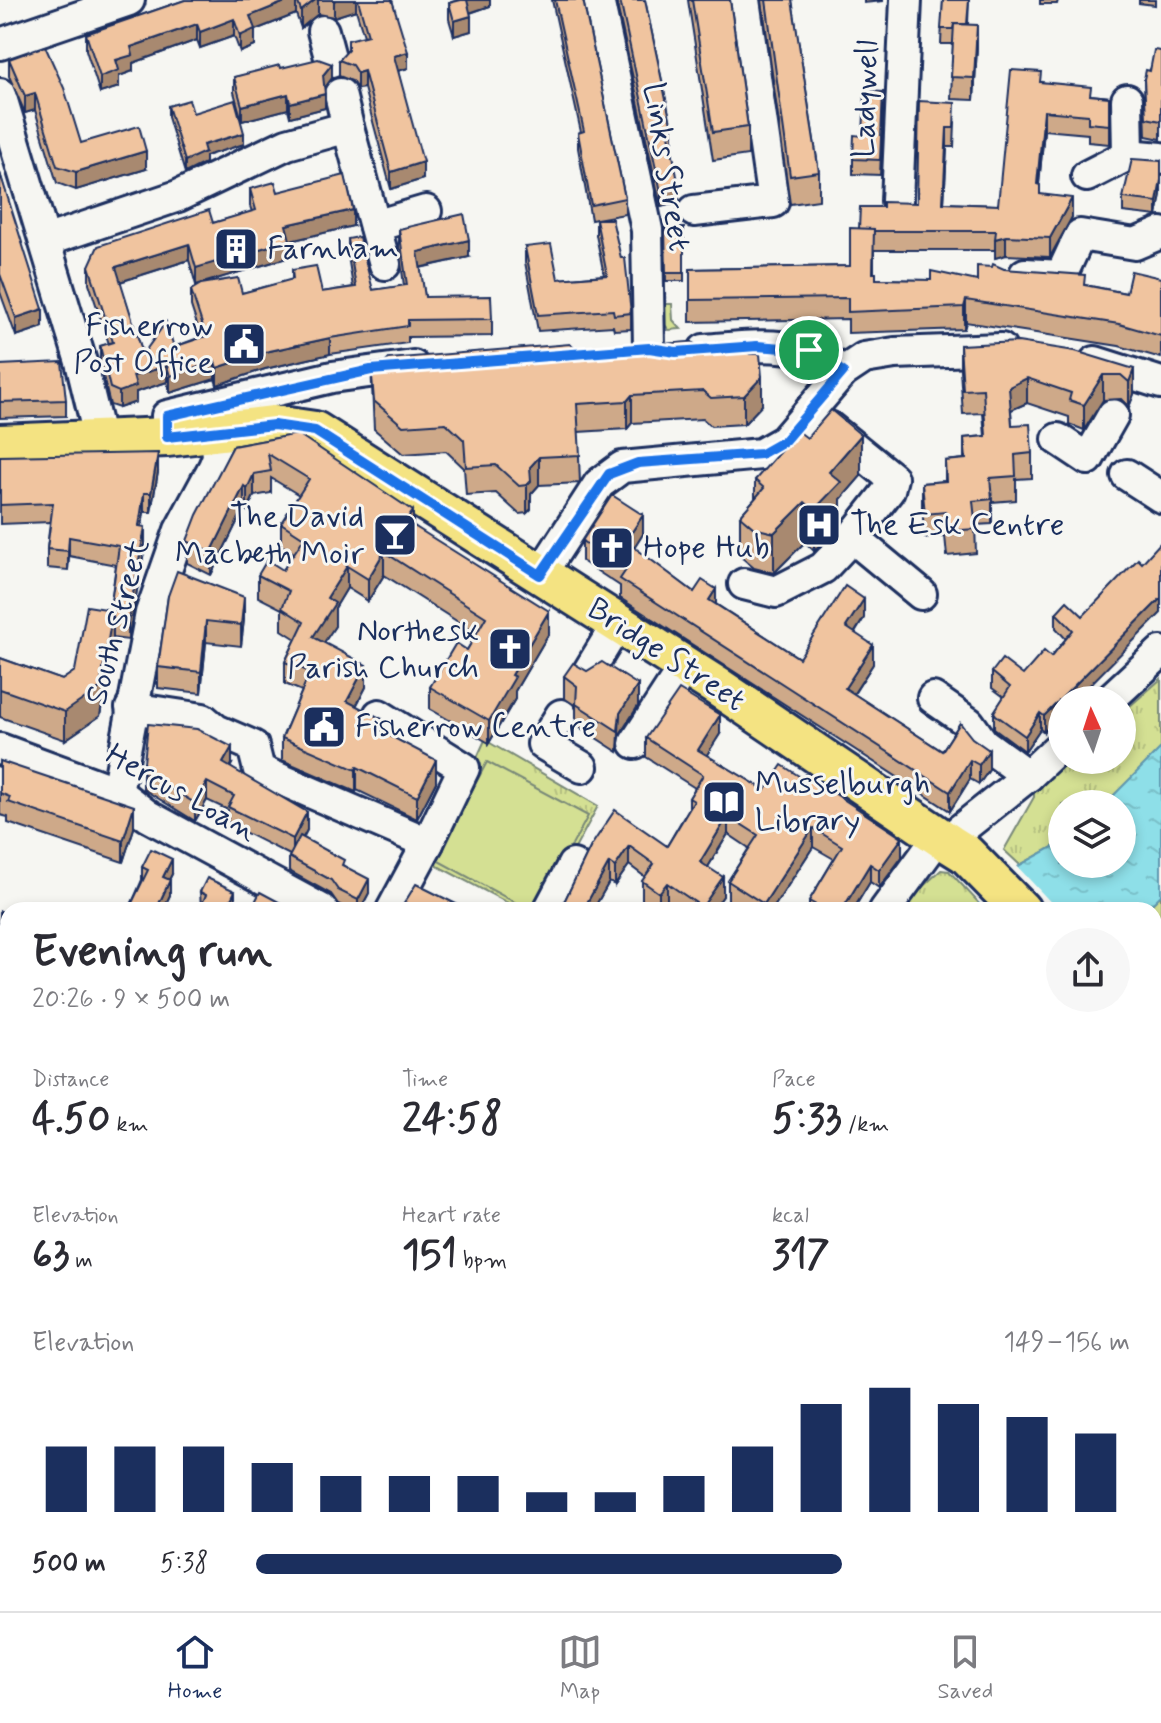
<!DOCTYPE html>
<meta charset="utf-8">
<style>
:root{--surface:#fff;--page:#f7f7f7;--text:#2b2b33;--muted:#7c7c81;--line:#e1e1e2;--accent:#1b2f5e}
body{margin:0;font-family:Mynerve,sans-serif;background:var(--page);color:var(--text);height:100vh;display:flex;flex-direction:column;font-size:30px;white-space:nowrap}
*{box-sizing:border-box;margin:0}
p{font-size:26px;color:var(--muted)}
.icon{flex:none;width:44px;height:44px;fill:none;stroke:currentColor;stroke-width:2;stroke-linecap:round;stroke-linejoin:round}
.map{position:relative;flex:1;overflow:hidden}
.details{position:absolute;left:0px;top:902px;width:1162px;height:710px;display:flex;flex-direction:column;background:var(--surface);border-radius:24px 24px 0 0;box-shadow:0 4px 12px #0003}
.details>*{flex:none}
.needle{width:52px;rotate:357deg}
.fabs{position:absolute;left:1048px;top:686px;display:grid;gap:16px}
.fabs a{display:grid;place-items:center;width:88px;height:88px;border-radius:50%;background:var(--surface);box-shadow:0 4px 12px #0003;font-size:40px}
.pin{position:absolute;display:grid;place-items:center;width:68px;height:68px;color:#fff;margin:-34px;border:4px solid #fff;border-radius:50%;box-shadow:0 2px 8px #0007}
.round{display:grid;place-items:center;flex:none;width:84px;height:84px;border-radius:42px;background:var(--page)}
.head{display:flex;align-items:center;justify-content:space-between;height:136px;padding:0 32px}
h1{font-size:44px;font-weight:800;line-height:60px}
.figures{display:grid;grid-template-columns:repeat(3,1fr);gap:12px;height:136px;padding:8px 32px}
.figures div{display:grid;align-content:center}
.figures b{font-size:40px;font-weight:800}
.figures small{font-size:22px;font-weight:400}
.figures p{font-size:22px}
.chart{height:224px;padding:16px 32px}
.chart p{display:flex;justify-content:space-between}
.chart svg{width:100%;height:144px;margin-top:8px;stroke:var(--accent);stroke-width:6}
ul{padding:0 32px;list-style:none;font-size:26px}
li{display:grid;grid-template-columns:128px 96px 1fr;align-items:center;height:60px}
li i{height:20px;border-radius:10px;background:var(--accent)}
.tabs{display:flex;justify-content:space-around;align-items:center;height:112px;border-top:2px solid var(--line);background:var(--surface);font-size:22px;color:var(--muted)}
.tabs a{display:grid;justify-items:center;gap:4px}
.tabs .active{color:var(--accent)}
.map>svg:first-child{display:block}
</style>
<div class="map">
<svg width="1161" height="1611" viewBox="0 0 1161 1611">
<defs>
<pattern id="grass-tufts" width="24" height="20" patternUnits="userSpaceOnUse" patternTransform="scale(2)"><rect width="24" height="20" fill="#d4e093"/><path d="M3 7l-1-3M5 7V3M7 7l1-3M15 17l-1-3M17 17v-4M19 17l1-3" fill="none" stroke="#b5c081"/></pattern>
<pattern id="water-ripples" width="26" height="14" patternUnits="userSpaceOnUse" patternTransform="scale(2)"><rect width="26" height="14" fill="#8edfe8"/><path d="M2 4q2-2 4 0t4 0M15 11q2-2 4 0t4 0" fill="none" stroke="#7ac0c9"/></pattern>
</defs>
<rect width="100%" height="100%" fill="#f6f6f2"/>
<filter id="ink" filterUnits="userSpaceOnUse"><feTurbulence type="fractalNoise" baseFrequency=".0125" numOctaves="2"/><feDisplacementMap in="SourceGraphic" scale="16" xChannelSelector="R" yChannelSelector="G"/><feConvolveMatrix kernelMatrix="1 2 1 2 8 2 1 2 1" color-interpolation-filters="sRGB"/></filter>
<g filter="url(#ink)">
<g fill="url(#grass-tufts)" stroke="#788878" stroke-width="2">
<path d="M 662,304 L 672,304 L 673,320 L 681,329 L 669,330 L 663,322 Z"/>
<path d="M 1161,679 L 1161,748 L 1105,804 L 1062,804 L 1062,842 L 1020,865 L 1004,850 L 1034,797 L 1034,784 L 1063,760 L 1122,760 L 1122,713 Z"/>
<path d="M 485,740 L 598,806 L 542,910 L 521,910 L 430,862 Z"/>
<path d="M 941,870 L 949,871 L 979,903 L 977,910 L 897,910 Z"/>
<path d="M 1161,895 L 1161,975 L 1154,981 L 1154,910 L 1146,910 Z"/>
<path d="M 121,1604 L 228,1604 L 222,1611 L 114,1611 Z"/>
<path d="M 315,1604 L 500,1604 L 493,1611 L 310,1611 Z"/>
<path d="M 573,1604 L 612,1604 L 608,1611 L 568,1611 Z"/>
</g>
<path fill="#d4e093" stroke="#788878" stroke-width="2" d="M 487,762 L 588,816 L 537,910 L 529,910 L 435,859 Z"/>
<g fill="url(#water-ripples)" stroke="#6099b1" stroke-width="2">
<path d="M 1161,748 L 1161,895 L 1146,910 L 977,910 L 979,903 L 1020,865 L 1062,842 L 1062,864 L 1122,864 L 1122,804 L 1105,804 Z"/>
<path d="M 228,1604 L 315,1604 L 310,1611 L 222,1611 Z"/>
</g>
<path fill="#f6f6f2" d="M 1015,864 L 1058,910 L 986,910 L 977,900 Z"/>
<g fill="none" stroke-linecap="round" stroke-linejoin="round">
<g stroke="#1b2f5e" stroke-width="36">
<g id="minor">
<path d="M 598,0 L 647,230 L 649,348"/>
<path d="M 323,31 L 331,61"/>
<path d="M 0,44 L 129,0"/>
<path d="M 0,94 L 81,362 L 100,440"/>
<path d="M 340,94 L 348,127"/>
<path d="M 1127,100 L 1128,155"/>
<path d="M 1087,176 L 1128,155 L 1161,158"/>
<path d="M 897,201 L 906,0"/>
<path d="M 694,211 L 773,202 L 744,0"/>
<path d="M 375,226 L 426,211"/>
<path d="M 45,241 L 178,196 L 287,144 L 348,127 L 385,264"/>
<path d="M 1025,274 L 1061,276 L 1080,235 L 1135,244 L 1161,233"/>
<path d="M 704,350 C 755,346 801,338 843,372"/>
<path d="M 1095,362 L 1161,383"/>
<path d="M 829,427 L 892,478 L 889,490 L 852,537 L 921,594"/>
<path d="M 167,437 L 167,416 L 332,377 L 413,366"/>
<path d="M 1058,439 L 1088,459 L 1113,415"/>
<path d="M 1127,475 L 1161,497"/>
<path d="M 540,575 L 599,484 L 622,467 L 761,454 L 784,441 L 843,372 L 864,358 L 895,353 L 1001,349"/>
<path d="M 744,584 L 776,592 L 823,568 L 852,537"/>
<path d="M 587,674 L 618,623"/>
<path d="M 933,698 L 969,723 L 983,743 L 1028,776"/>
<path d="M 1109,700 L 1161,652"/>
<path d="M 131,708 L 203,719 L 216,730 L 253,746 L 259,770 L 428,843 L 392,910"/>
<path d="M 379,715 L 464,768 L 428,843"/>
<path d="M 561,715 L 543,744 L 582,767"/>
<path d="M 635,743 L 685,666"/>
<path d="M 0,749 L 117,792 L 148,816 L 322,910"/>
<path d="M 117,792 L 151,613 L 180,530 L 214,467 L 218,457 L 216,431"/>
<path d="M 950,844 L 960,830 L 1028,776 L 1062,744"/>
<path d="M 549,910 L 573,865"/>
<path d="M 885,910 L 939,836"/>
<path d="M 0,984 L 8,988"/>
<path d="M 801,1604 L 804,1611"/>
<path d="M 879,1604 L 884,1611"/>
<path d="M 1051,1604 L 1056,1611"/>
<path d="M 82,1611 L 89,1604"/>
<path d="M 631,1611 L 638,1604"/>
<path d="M 918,1611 L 927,1604"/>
</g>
</g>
<g stroke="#1b2f5e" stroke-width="44">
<g id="major">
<path d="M 0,444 L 167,437 L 274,425 L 315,431 L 718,687 L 950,844 L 966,854 L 1021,910"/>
<path d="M 1154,1035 L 1161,1032"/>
<path d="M 516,1611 L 524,1604"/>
</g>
</g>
<use href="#minor" stroke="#f6f6f2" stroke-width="30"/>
<use href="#major" stroke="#f4e382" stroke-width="38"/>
</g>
<g fill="#cea989" stroke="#1b2f5e" stroke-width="2">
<path d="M 185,0 L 392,0 L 408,68 L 398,71 L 423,179 L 391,189 L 364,88 L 357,89 L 352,81 L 339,76 L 339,60 L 364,36 L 356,10 L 334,17 L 318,14 L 301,28 L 296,14 L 255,30 L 255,46 L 240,52 L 234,36 L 200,48 L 197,40 L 133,63 L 133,71 L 119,76 L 119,87 L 100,93 L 86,50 L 86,34 Z"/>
<path d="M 457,0 L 490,0 L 490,6 L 470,13 L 471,31 L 454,36 L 449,19 L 449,3 Z"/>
<path d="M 552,0 L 583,0 L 625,198 L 625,214 L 591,220 L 578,148 L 578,133 L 581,132 Z"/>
<path d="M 616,0 L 645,0 L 673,133 L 673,149 L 672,149 L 679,202 L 661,207 Z"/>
<path d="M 688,0 L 730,0 L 748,127 L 748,155 L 713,160 Z"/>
<path d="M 762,0 L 792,0 L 819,172 L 819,200 L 790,204 Z"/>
<path d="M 864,0 L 883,0 L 883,1 L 864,3 Z"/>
<path d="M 943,0 L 969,0 L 968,24 L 977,46 L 974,100 L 951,99 L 953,44 L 941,44 Z"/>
<path d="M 1040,0 L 1058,0 L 1057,4 L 1040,4 Z"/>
<path d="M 1139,0 L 1155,0 L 1155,5 L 1139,3 Z"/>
<path d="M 1161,51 L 1161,139 L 1146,136 L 1144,79 Z"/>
<path d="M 9,59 L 81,143 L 146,169 L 76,190 L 57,183 L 35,110 L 25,113 L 9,76 Z"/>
<path d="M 281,68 L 332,78 L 324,88 L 325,108 L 290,117 L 288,109 L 242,121 L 234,92 L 234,77 Z"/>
<path d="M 1041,82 L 1091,95 L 1109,97 L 1109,144 L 1088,142 L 1088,134 L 1044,130 L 1039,185 L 1040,194 L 1072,217 L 1050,257 L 1006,255 L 995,258 L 995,250 L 874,250 L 874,273 L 876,279 L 977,281 L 1004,269 L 1126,293 L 1161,278 L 1161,358 L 1119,346 L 966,322 L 964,329 L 848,333 L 848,319 L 690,322 L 690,269 L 850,266 L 859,229 L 883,207 L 917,203 L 919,101 L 955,122 L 954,147 L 947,147 L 944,203 L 998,205 Z"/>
<path d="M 168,106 L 193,113 L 244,144 L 205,156 L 205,163 L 185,173 L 168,117 Z"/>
<path d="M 883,107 L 880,175 L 853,174 L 853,159 L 863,136 Z"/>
<path d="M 1161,161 L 1161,194 L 1157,216 L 1123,212 L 1123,198 Z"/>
<path d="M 0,173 L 43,327 L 16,336 L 0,292 Z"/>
<path d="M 250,189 L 278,192 L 353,226 L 290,241 L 290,257 L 196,285 L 189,260 L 120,282 L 143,354 L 174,347 L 201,337 L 191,306 L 191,290 L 242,293 L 292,280 L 292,270 L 322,292 L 353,287 L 348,256 L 348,239 L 373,290 L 404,286 L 399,246 L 399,229 L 469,257 L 420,268 L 425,297 L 492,319 L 492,336 L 408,337 L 408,343 L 330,354 L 265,369 L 217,385 L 215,379 L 170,393 L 167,382 L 136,392 L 136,402 L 119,408 L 110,405 L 100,363 L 100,346 L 109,344 L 89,283 L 89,266 L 213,223 L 252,212 L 250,206 Z"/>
<path d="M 596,219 L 631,313 L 631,329 L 614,330 L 613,326 L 538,331 L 525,262 L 525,247 L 558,279 L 604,275 L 596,235 Z"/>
<path d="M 665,228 L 684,228 L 684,281 L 666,281 Z"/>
<path d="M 692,342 L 762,405 L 744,424 L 711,426 L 703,419 L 632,423 L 627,429 L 578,432 L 580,483 L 539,485 L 531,494 L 531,509 L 527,513 L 519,514 L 496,493 L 466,495 L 464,468 L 446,451 L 403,454 L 374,429 L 371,364 Z"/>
<path d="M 960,345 L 1134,369 L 1134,394 L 1129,407 L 1121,399 L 1103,400 L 1084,430 L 1069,424 L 1069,417 L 1027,403 L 1011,410 L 1012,425 L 1032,453 L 1032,478 L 1016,479 L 1016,500 L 992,502 L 992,524 L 975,525 L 976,553 L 947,556 L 945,536 L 925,538 L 922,508 L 922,483 L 945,481 L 945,461 L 964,459 L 964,438 L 985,436 L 983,413 L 963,414 L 960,370 Z"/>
<path d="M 0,365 L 66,400 L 66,416 L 0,418 Z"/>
<path d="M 298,434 L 549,633 L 515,691 L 515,699 L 489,743 L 430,709 L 430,687 L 467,650 L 477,634 L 384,575 L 368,601 L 347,588 L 335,608 L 335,626 L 324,642 L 366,687 L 356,706 L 436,782 L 417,819 L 357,790 L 356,792 L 282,760 L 282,738 L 302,691 L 285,684 L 285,662 L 296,639 L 282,630 L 282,609 L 258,597 L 258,575 L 283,570 L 294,553 L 281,545 L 281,523 L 299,495 L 271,478 L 271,493 L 254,496 L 247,511 L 244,508 L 211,575 L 187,563 L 187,541 L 233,446 Z"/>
<path d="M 807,438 L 861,476 L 841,499 L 841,522 L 814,551 L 805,542 L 774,573 L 754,568 L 740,556 L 740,516 L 755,499 L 755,480 Z"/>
<path d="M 0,456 L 158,472 L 151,512 L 144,512 L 142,526 L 145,546 L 128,640 L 113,638 L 100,716 L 65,740 L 0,717 L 0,658 L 62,680 L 75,671 L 110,610 L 116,565 L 69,556 L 68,570 L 47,568 L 47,549 L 50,522 L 0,524 Z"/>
<path d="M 643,534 L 634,548 L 694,592 L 716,604 L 799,658 L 864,618 L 855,633 L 873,664 L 854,694 L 942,751 L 960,723 L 989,770 L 979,784 L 970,779 L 950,811 L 620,598 L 620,586 L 582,561 L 582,541 Z"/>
<path d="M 168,596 L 244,619 L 241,646 L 206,642 L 201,693 L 158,688 L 158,667 Z"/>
<path d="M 1056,613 L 1083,616 L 1062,700 L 1062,714 L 1044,732 L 1040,729 L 1025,751 L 994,728 L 994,712 L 1004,697 L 992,688 L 992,672 L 1023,675 L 1051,657 L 1066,639 L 1056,628 Z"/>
<path d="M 587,671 L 638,706 L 620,734 L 618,752 L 576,725 L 576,706 L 564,698 L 564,676 Z"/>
<path d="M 720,734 L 706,755 L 765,790 L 902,857 L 879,888 L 870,882 L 853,910 L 809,910 L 809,901 L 834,859 L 813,847 L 772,910 L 744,910 L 728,900 L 728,881 L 749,848 L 728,834 L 708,867 L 723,896 L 713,910 L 679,910 L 667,901 L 661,910 L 656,910 L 642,900 L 642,881 L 645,877 L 629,865 L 615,885 L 609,882 L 593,910 L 554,910 L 565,900 L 591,846 L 667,846 L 689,808 L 689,798 L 695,788 L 646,757 L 646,738 Z"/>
<path d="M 0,761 L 134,828 L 123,862 L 8,823 L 8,817 L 0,815 Z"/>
<path d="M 232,764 L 230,767 L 307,830 L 303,838 L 344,866 L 369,893 L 360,910 L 350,910 L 338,904 L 331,894 L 289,871 L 289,857 L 290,855 L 228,824 L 228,810 L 207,800 L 195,821 L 143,789 L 143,772 Z"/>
<path d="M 142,867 L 172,874 L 169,880 L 170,895 L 163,910 L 131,910 L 131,905 L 142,880 Z"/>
<path d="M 200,892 L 235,905 L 233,910 L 199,910 L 201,907 Z"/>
<path d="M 0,911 L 8,915 L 8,967 L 0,964 Z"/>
<path d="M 0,1001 L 8,1005 L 8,1064 L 0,1060 Z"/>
<path d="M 1161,1077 L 1161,1313 L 1154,1302 L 1154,1083 Z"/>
<path d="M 0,1112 L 8,1115 L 8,1176 L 0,1173 Z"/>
<path d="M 0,1179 L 8,1183 L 8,1256 L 0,1252 Z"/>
<path d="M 0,1266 L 8,1270 L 8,1344 L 0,1340 Z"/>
<path d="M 8,1425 L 8,1489 L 6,1489 L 3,1434 Z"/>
<path d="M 8,1604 L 46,1604 L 42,1611 L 0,1611 Z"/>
<path d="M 669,1604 L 729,1604 L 729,1607 L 725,1611 L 675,1611 Z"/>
</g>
<g fill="#a8896f" stroke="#1b2f5e" stroke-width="2">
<path d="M 290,0 L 296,0 L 296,14 L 255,30 L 255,46 L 240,52 L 240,36 L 250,16 Z"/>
<path d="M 315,0 L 318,0 L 318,14 L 301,28 L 301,11 Z"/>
<path d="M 336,0 L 356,0 L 356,10 L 334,17 L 334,1 Z"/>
<path d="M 466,0 L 490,0 L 490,6 L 466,14 Z"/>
<path d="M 471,16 L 471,31 L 454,36 L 454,21 Z"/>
<path d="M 234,19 L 234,36 L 200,48 L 200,32 Z"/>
<path d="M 197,24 L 197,40 L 133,63 L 133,71 L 119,76 L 119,87 L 100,93 L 100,77 L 131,47 Z"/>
<path d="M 977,25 L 977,46 L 974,100 L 974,78 Z"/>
<path d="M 408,52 L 408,68 L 394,72 L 394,56 Z"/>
<path d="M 332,64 L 332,78 L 323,90 L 323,75 Z"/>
<path d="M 364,71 L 364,88 L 357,89 L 357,73 Z"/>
<path d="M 35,93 L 35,110 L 25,113 L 25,96 Z"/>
<path d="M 288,94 L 288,109 L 242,121 L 242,106 Z"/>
<path d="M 325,94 L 325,108 L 290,117 L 290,103 Z"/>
<path d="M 1044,111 L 1044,130 L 1037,204 L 1037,184 Z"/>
<path d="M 947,128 L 947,147 L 943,223 L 943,203 Z"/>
<path d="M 244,133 L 244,144 L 205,156 L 205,163 L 185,173 L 185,161 L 203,145 Z"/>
<path d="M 146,151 L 146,169 L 76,190 L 76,172 Z"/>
<path d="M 423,162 L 423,179 L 391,189 L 391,172 Z"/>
<path d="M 1161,180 L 1161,194 L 1157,216 L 1157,202 Z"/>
<path d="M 679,187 L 679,202 L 661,207 L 661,192 Z"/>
<path d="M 1072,198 L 1072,217 L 1050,257 L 1050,238 Z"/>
<path d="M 353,210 L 353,226 L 290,241 L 290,257 L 196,285 L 196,268 L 286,225 Z"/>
<path d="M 1006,236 L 1006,255 L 995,258 L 995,239 Z"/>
<path d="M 469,240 L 469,257 L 418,268 L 418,252 Z"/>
<path d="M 189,244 L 189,260 L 116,283 L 116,267 Z"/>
<path d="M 966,300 L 966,322 L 964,329 L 964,307 Z"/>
<path d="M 43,309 L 43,327 L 16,336 L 16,318 Z"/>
<path d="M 330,338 L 330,354 L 265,369 L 217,385 L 217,368 L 265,352 Z"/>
<path d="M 215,362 L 215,379 L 170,393 L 170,376 Z"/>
<path d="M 167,366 L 167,382 L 136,392 L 136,402 L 119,408 L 119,392 L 133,376 Z"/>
<path d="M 1134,369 L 1134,394 L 1129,407 L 1129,382 Z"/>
<path d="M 1103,375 L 1103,400 L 1084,430 L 1084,405 Z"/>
<path d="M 762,377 L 762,405 L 744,424 L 744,396 Z"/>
<path d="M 1027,378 L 1027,403 L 1009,411 L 1009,387 Z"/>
<path d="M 632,395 L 632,423 L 627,429 L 627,401 Z"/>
<path d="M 861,435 L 861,476 L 841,499 L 841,522 L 814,551 L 814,510 L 829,472 Z"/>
<path d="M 158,453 L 158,472 L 151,512 L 151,493 Z"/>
<path d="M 539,457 L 539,485 L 531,494 L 531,509 L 527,513 L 527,485 L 530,467 Z"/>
<path d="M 254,474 L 254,496 L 247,511 L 247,489 Z"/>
<path d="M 244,486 L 244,508 L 211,575 L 211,553 Z"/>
<path d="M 144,493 L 144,512 L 139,545 L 139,526 Z"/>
<path d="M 805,502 L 805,542 L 774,573 L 774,533 Z"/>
<path d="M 413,511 L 413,533 L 406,521 Z"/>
<path d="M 643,515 L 643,534 L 626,561 L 626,541 Z"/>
<path d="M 145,527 L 145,546 L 128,640 L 128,621 Z"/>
<path d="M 69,537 L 69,556 L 68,570 L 68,551 Z"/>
<path d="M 384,552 L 384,575 L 368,601 L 368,579 Z"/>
<path d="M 347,566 L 347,588 L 335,608 L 335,626 L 313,659 L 313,637 L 327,598 Z"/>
<path d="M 716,589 L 716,608 L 709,600 Z"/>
<path d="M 244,597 L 244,619 L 241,646 L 241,625 Z"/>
<path d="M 1161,598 L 1161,613 L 1075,700 L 1062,700 L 1062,714 L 1044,732 L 1044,716 Z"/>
<path d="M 864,599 L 864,618 L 846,646 L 846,627 Z"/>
<path d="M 113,610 L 113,638 L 100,716 L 65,740 L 65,712 Z"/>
<path d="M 549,611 L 549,633 L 515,691 L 515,699 L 489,743 L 489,721 L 511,675 Z"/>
<path d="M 206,621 L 206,642 L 201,693 L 201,672 Z"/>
<path d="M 873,645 L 873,664 L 845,707 L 845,688 Z"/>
<path d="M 366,665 L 366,687 L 347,724 L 347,701 Z"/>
<path d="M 638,685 L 638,706 L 620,734 L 618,752 L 620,713 Z"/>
<path d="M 1040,713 L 1040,729 L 1025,751 L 1025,736 Z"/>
<path d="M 720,715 L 720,734 L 698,769 L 698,750 Z"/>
<path d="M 382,719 L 382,741 L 377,729 Z"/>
<path d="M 232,747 L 232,764 L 223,780 L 223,763 Z"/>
<path d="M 989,750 L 989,770 L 979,784 L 979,765 Z"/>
<path d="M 436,760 L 436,782 L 417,819 L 417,797 Z"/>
<path d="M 970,760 L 970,779 L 950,811 L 950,792 Z"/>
<path d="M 357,767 L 357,790 L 356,792 L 356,770 Z"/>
<path d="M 207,782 L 207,800 L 195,821 L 195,803 Z"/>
<path d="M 134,806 L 134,828 L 123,862 L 123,841 Z"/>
<path d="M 307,812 L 307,830 L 293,856 L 293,839 Z"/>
<path d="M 728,816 L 728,834 L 700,880 L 700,862 Z"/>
<path d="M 813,828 L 813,847 L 772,910 L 764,910 L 764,904 Z"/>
<path d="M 902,838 L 902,857 L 879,888 L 879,870 Z"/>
<path d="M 629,846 L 629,865 L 615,885 L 615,867 Z"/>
<path d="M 172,859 L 172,874 L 163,891 L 163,877 Z"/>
<path d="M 609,863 L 609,882 L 593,910 L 583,910 Z"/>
<path d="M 870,864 L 870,882 L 853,910 L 842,910 Z"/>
<path d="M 723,877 L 723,896 L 713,910 L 702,910 L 702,907 Z"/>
<path d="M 369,879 L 369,893 L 360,910 L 358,910 L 358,900 Z"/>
<path d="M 170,880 L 170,895 L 163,910 L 156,910 Z"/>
<path d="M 667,883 L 667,901 L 661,910 L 659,910 L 659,893 Z"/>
<path d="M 235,891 L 235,905 L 233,910 L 226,910 Z"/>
<path d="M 1155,1409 L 1155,1430 L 1154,1431 L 1154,1410 Z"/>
<path d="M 6,1460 L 6,1489 L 0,1501 L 0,1473 Z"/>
<path d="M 16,1604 L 20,1604 L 20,1611 L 12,1611 Z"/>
<path d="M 33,1604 L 46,1604 L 42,1611 L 32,1611 Z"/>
<path d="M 725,1604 L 729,1604 L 729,1607 L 725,1611 L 717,1611 Z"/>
</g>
<g fill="#f0c49f" stroke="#1b2f5e" stroke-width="2">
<path d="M 185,0 L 290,0 L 250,16 L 255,29 L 240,36 L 234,19 L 200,32 L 197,24 L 131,47 L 133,55 L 116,60 L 119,70 L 100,77 L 86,34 Z"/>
<path d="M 297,0 L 315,0 L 301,11 Z"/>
<path d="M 358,0 L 392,0 L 408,52 L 394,56 L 423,162 L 391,172 L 364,71 L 357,73 L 352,65 L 339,60 L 348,50 L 348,40 L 368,35 Z"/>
<path d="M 461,0 L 467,0 L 471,16 L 454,21 L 449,3 Z"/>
<path d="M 555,0 L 583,0 L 625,198 L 591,205 L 578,133 L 584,131 Z"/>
<path d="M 620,0 L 645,0 L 673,133 L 669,134 L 679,187 L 661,192 Z"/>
<path d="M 692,0 L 730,0 L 748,127 L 713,132 Z"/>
<path d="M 766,0 L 792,0 L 819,172 L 790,176 Z"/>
<path d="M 943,0 L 969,0 L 967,24 L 954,24 L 953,29 L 941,29 Z"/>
<path d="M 954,24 L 977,25 L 974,78 L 951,77 Z"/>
<path d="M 45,46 L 64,88 L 81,143 L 139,126 L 146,151 L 76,172 L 57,166 L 35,93 L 25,96 L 9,59 Z"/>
<path d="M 1154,50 L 1161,51 L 1161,121 L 1146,118 L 1144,79 L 1146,70 L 1150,71 Z"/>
<path d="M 318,59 L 332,64 L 323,75 L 325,94 L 290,103 L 288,94 L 242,106 L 234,77 L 280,65 L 281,68 Z"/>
<path d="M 1011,70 L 1041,72 L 1040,82 L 1091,87 L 1090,95 L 1109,97 L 1109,125 L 1088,123 L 1088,115 L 1044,111 L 1037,184 L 1040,185 L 1040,194 L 1072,198 L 1050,238 L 1006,236 L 995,239 L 996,231 L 874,231 L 874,229 L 859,229 L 860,207 L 883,207 L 883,202 L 917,203 L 919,101 L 955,103 L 954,128 L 947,128 L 943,203 L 998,205 Z"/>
<path d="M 865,91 L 883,92 L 880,160 L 853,159 L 854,135 L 863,136 Z"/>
<path d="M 189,100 L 193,113 L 235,100 L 244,133 L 203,145 L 205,152 L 185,161 L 168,106 Z"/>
<path d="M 1132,159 L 1161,161 L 1161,180 L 1157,202 L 1123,198 Z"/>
<path d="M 0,173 L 43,309 L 16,318 L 0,274 Z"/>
<path d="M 345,175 L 353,210 L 286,225 L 290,240 L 196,268 L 189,244 L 116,267 L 143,354 L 166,322 L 174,347 L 206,336 L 191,290 L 201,284 L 238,278 L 242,293 L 293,279 L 292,270 L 316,266 L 322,292 L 356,287 L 348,239 L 359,237 L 373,290 L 407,285 L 399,229 L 464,214 L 469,240 L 418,252 L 425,297 L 491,296 L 492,319 L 408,320 L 408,326 L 330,338 L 265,352 L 217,368 L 215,362 L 170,376 L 167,366 L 133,376 L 136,386 L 119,392 L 110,388 L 100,346 L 113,342 L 89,266 L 98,246 L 209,210 L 213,223 L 256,210 L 250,189 L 275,182 L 278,192 Z"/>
<path d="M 596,219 L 612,219 L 621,258 L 625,258 L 631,313 L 614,315 L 613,310 L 538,315 L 525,247 L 551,244 L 558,279 L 607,275 Z"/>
<path d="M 665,228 L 684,228 L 684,273 L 666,273 Z"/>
<path d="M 850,228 L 874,229 L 873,273 L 876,273 L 876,279 L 931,280 L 931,271 L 977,281 L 977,266 L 992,267 L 993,264 L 1004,269 L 1085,275 L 1084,285 L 1126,293 L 1131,271 L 1161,278 L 1161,336 L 1119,324 L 966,300 L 964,307 L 848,312 L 848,298 L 690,300 L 690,269 L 850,266 Z"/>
<path d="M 692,342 L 699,349 L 741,346 L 750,354 L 760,354 L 762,377 L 744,396 L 711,398 L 703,391 L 632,395 L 627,401 L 577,404 L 580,455 L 539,457 L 530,467 L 531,481 L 527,485 L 519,486 L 496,465 L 466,467 L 464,440 L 446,423 L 403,426 L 374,401 L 371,364 L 384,364 L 389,359 L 570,344 L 576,350 Z"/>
<path d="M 1018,342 L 1075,351 L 1134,369 L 1129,382 L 1121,375 L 1103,375 L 1084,405 L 1069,400 L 1071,393 L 1027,378 L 1009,387 L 1012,425 L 1030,424 L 1032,453 L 1015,455 L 1016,476 L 990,478 L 992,499 L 973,501 L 976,529 L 947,531 L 945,512 L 925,514 L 922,483 L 946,481 L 945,461 L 966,459 L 964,438 L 986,436 L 983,389 L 963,390 L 960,345 Z"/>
<path d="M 62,362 L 66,400 L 0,402 L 0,365 Z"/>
<path d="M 831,410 L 861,435 L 829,472 L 841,482 L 814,510 L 805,502 L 774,533 L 754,528 L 740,516 L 764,488 L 755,480 L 798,431 L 807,438 Z"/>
<path d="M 298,434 L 413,511 L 406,521 L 549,611 L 511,675 L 515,677 L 489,721 L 430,687 L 456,643 L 467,650 L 486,617 L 384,552 L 368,579 L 347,566 L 327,598 L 335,603 L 313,637 L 366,665 L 347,701 L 382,719 L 377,729 L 436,760 L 417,797 L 357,767 L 356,770 L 282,738 L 310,672 L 285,662 L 304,622 L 282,608 L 289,591 L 258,575 L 267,560 L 283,570 L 304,538 L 281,523 L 309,479 L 268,454 L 271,471 L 254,474 L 247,489 L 244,486 L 211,553 L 187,541 L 197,515 L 233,446 Z"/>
<path d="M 158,453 L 151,493 L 144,493 L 139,526 L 145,527 L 128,621 L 113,619 L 113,610 L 110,610 L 119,546 L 69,537 L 68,551 L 47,549 L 53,503 L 0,505 L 0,456 Z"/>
<path d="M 612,495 L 643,515 L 626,541 L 694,592 L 702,580 L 716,589 L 709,600 L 799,658 L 845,586 L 864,599 L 846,627 L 873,645 L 845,688 L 942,751 L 960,723 L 972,738 L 989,750 L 979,765 L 970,760 L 950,792 L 620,579 L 626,570 L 582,541 Z"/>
<path d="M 1161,542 L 1161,598 L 1044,716 L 1040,713 L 1025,736 L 996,715 L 994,712 L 1010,687 L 992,672 L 1002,659 L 1023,675 L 1044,651 L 1051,657 L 1073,630 L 1056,613 L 1067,601 L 1083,616 L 1138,559 L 1142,563 Z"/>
<path d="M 177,571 L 244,597 L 241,625 L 206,621 L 201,672 L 158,667 L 168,596 Z"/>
<path d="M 87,606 L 113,610 L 100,688 L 65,712 L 0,689 L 0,658 L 62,680 L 75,671 Z"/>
<path d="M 602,662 L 638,685 L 620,713 L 618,731 L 576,704 L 577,686 L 564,676 L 573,663 L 587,671 Z"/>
<path d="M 679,690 L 720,715 L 698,750 L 765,790 L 782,765 L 802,778 L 805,774 L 902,838 L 879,870 L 870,864 L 842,910 L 825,910 L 809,901 L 842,846 L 813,828 L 764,904 L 728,881 L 758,835 L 728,816 L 700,862 L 723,877 L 702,907 L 667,883 L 659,893 L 642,881 L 654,864 L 629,846 L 615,867 L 609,863 L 583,910 L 554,910 L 565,900 L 591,846 L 615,810 L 667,846 L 694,801 L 689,798 L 703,775 L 646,738 Z"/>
<path d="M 148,724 L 197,729 L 232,747 L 223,763 L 307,812 L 293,839 L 228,807 L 234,796 L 207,782 L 195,803 L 143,772 Z"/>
<path d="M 0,761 L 134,806 L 123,841 L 8,802 L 10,797 L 0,793 Z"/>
<path d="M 300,836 L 344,860 L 342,865 L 369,879 L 358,900 L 338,890 L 331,880 L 289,857 Z"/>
<path d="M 151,849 L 172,859 L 163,877 L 170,880 L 156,910 L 142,910 L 131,905 L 148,870 L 142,867 Z"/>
<path d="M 207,878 L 235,891 L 226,910 L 199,910 L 206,895 L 200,892 Z"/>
<path d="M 416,884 L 468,910 L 400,910 Z"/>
<path d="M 260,892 L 290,908 L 289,910 L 251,910 Z"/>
<path d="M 0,911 L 8,915 L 8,944 L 0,941 Z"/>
<path d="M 0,1001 L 8,1005 L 8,1036 L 0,1032 Z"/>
<path d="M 1161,1077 L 1161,1301 L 1154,1290 L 1154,1083 Z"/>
<path d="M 0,1112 L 8,1115 L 8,1149 L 0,1146 Z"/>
<path d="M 0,1179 L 8,1183 L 8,1229 L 0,1224 Z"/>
<path d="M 0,1266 L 8,1270 L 8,1318 L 0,1314 Z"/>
<path d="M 8,1425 L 8,1461 L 6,1460 L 0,1473 L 0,1433 L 3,1434 Z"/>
<path d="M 0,1586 L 6,1590 L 8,1587 L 8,1604 L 16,1604 L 12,1611 L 8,1609 L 6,1611 L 0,1611 Z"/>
<path d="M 675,1604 L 725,1604 L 717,1611 L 682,1611 Z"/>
</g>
</g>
<g fill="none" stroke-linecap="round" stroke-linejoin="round" filter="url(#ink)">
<g stroke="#fff" stroke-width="16">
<path id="route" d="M 757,346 L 809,350 L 843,372 L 784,441 L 761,454 L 638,463 L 609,474 L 540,575 L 315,431 L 274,425 L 167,437 L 167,416 L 371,370 L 649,348 L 676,352 Z"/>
</g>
<use href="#route" stroke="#1a73e8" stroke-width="10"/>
</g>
<defs>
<g id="building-square" transform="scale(2.3)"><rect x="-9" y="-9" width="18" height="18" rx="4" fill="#1b2f5e" stroke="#f6f6f2"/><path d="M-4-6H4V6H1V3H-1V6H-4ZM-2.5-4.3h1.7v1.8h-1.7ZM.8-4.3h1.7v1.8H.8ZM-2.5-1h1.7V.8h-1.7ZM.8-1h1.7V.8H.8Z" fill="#fff"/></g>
<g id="civic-square" transform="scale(2.3)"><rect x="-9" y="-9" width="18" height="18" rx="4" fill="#1b2f5e" stroke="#f6f6f2"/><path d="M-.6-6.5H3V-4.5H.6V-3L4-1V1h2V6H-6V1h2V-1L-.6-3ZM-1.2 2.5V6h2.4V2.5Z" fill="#fff"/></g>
<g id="hospital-square" transform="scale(2.3)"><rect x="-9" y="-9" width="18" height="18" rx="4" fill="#1b2f5e" stroke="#f6f6f2"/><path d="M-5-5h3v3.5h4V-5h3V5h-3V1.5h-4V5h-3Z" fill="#fff"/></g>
<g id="bar-square" transform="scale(2.3)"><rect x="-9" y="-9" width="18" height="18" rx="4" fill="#1b2f5e" stroke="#f6f6f2"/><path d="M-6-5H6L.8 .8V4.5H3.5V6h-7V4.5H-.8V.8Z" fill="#fff"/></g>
<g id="church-square" transform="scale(2.3)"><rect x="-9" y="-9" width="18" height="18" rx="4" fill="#1b2f5e" stroke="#f6f6f2"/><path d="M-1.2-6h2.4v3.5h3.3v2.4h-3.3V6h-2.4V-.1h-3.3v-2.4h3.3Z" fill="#fff"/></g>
<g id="library-square" transform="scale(2.3)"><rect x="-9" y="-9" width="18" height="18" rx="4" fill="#1b2f5e" stroke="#f6f6f2"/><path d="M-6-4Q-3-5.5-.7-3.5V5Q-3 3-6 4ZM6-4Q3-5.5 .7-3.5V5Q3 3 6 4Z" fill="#fff"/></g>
</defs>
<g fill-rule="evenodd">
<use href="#building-square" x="236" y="249"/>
<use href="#civic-square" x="244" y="344"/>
<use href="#hospital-square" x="819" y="525"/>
<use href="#bar-square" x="395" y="535"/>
<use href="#church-square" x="612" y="548"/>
<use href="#church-square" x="510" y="649"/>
<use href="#civic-square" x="324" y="727"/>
<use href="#library-square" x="724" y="802"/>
</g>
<g text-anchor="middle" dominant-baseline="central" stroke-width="6" stroke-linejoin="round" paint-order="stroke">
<g font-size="32" fill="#1b2f5e" stroke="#f6f6f2">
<text transform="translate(866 99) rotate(-88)">Ladywell</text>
<text transform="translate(666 167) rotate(81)">Links Street</text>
<text transform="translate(118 622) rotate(-75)">South Street</text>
<text transform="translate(666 655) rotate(33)">Bridge Street</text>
<text transform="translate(181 793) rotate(29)">Hercus Loan</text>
</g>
<g font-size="32" fill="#1b2f5e" stroke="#f6f6f2" text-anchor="start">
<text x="267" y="249">Farnham</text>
<text x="213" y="326" text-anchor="end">Fisherrow<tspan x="213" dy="37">Post Office</tspan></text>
<text x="364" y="517" text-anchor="end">The David<tspan x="364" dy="37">Macbeth Moir</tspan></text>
<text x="850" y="525">The Esk Centre</text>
<text x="643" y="548">Hope Hub</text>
<text x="479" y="631" text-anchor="end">Northesk<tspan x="479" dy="37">Parish Church</tspan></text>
<text x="355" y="727">Fisherrow Centre</text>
<text x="755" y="784">Musselburgh<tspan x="755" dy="37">Library</tspan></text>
</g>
</g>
</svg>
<div class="fabs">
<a><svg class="needle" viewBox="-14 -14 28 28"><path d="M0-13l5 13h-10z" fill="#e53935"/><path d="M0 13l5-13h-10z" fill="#7c7c81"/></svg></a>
<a><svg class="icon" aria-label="layers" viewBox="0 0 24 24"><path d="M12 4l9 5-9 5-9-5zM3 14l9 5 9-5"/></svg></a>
</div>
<div class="pin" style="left:809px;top:350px;background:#1e9e55"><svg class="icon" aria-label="arrive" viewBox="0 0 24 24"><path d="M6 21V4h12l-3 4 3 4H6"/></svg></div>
<section class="details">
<div class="head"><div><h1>Evening run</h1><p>20:26 · 9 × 500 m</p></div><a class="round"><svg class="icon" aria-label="share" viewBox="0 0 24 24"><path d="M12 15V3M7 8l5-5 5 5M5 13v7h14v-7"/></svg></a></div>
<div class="figures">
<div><p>Distance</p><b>4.50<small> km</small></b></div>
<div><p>Time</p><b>24:58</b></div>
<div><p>Pace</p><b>5:33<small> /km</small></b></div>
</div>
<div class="figures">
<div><p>Elevation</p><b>63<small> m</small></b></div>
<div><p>Heart rate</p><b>151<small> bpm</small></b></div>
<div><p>kcal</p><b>317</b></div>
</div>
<div class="chart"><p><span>Elevation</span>149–156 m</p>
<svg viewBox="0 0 160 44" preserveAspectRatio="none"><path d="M5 44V24M15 44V24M25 44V24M35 44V29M45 44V33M55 44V33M65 44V33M75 44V38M85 44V38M95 44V33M105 44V24M115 44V11M125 44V6M135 44V11M145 44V15M155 44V20"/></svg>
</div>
<ul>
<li><b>500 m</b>5:38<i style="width:67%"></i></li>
</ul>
</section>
</div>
<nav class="tabs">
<a class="active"><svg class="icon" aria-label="home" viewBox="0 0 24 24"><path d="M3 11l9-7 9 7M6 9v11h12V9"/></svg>Home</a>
<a><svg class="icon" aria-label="map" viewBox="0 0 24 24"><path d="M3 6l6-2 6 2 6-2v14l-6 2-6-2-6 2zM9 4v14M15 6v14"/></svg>Map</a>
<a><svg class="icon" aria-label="saved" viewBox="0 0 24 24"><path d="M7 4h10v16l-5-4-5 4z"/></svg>Saved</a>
</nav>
